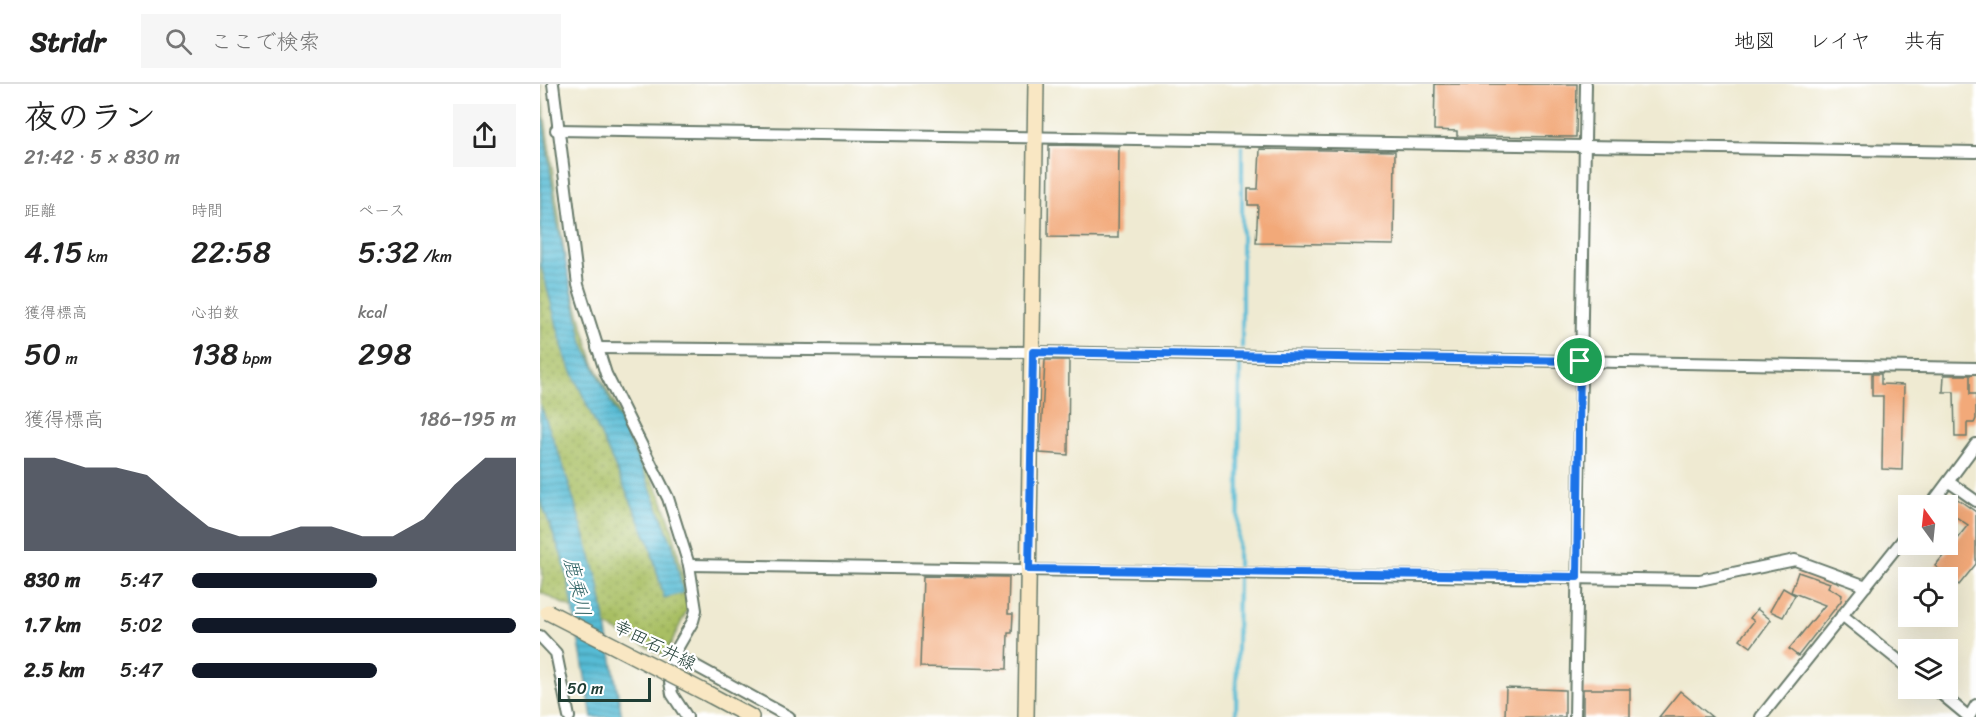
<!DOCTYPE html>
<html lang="ja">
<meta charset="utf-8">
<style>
:root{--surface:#fff;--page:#f6f6f6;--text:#222;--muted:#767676;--line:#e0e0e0;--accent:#111827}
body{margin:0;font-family:Sriracha,"Klee One",sans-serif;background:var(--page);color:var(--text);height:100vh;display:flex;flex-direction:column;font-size:22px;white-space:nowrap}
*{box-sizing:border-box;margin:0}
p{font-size:20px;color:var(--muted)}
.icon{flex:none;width:33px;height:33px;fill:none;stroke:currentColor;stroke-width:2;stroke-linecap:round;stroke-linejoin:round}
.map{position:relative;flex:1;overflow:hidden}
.sheet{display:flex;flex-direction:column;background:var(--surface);width:540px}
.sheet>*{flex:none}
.needle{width:39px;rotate:345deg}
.controls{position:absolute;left:1358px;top:411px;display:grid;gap:12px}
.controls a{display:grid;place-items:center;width:60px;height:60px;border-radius:0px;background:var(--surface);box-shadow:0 6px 24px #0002;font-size:30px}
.scale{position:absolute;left:18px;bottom:15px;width:93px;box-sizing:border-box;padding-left:6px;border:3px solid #1f3d34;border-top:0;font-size:16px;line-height:21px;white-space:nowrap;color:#1f3d34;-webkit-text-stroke:4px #fff;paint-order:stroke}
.pin{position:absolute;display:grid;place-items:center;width:51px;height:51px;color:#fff;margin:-26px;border:3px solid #fff;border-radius:50%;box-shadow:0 2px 6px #0007}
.round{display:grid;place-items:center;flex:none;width:63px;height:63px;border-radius:0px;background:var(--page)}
.overview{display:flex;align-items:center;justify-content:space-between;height:102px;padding:0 24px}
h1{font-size:33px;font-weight:600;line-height:45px}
.stats{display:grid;grid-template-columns:repeat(3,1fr);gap:9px;height:102px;padding:6px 24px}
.stats div{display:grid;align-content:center}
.stats b{font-size:30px;font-weight:600}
.stats small{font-size:16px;font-weight:400}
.stats p{font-size:16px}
.chart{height:168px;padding:12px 24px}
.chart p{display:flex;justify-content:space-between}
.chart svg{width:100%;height:108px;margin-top:6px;fill:var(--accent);opacity:.7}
ul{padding:0 24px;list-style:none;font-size:20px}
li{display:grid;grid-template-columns:96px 72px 1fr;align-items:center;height:45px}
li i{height:15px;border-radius:8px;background:var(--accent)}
header{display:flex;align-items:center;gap:36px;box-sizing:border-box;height:84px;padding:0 30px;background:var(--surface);border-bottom:2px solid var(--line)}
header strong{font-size:28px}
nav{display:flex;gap:33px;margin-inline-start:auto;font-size:21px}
.search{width:420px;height:54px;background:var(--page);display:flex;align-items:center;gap:15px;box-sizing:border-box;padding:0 21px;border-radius:0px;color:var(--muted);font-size:22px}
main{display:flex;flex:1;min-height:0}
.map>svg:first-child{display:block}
</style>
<header>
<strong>Stridr</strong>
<div class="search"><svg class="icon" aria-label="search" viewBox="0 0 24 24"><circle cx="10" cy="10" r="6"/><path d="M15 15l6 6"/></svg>ここで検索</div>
<nav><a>地図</a><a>レイヤ</a><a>共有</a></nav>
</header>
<main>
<section class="sheet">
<div class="overview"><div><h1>夜のラン</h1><p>21:42 · 5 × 830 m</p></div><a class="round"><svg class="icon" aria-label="share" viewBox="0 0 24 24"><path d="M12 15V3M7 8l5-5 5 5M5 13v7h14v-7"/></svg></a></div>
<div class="stats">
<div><p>距離</p><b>4.15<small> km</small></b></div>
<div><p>時間</p><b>22:58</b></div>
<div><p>ペース</p><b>5:32<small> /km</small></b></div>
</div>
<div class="stats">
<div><p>獲得標高</p><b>50<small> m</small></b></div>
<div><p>心拍数</p><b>138<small> bpm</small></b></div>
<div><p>kcal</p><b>298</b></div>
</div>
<div class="chart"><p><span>獲得標高</span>186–195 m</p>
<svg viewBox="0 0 160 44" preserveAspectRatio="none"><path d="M0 44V6L10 6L20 10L30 10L40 13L50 24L60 34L70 38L80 38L90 34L100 34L110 38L120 38L130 31L140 17L150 6L160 6V44z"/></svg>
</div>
<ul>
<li><b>830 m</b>5:47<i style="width:57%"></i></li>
<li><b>1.7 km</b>5:02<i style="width:100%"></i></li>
<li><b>2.5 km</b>5:47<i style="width:57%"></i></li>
</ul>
</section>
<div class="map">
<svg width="1436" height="633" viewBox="0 0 1436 633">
<defs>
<pattern id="grass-dots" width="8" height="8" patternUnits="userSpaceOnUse" patternTransform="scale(1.5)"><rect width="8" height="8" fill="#a9bf63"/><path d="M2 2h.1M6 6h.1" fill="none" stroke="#899c52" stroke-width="1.8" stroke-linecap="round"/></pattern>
<pattern id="water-rules" width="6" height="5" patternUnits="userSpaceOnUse" patternTransform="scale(1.5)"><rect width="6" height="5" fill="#57bcd5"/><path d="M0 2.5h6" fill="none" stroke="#479aae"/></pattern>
</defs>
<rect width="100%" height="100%" fill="#fff"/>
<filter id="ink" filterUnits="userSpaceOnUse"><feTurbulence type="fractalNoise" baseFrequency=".0167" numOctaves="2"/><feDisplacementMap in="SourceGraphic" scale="12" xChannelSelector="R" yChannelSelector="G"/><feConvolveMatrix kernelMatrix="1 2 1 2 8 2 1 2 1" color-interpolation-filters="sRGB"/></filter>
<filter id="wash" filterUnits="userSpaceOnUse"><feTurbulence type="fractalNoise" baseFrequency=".008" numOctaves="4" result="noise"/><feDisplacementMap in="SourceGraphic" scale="24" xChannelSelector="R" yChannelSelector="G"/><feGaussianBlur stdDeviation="1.35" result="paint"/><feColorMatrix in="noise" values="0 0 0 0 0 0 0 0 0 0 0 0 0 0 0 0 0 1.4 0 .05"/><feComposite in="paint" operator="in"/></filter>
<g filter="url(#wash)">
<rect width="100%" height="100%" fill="#efead2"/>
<path fill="url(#grass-dots)" stroke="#647e4c" stroke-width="1.5" d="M 0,0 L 27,187 L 53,277 L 122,415 L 132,443 L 146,504 L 148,524 L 125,572 L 0,508 L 3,492 L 0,480 Z"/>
<g fill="url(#water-rules)" stroke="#3b7c84" stroke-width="1.5">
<path d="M 0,13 L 17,137 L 43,259 L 107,396 L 133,462 L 143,509 L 124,514 L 109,458 L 25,272 L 1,181 Z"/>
<path d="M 0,320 L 23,381 L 58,496 L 82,633 L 52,633 L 29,500 L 22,473 L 0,415 Z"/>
</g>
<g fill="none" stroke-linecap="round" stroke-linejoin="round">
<g stroke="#57bcd5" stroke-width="4">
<path d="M 702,63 L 702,263"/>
<path d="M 698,482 L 700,280"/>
<path d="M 696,633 L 698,493"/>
</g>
</g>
<g id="blocks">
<g fill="#f2a979">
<path d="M 895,0 L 1037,0 L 1036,53 L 917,52 L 917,47 L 894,46 Z"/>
<path d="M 509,61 L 579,62 L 578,154 L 508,153 Z"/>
<path d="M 720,65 L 855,67 L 854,161 L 716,159 L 718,121 L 708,121 L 708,105 L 718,105 Z"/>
<path d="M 505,276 L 529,276 L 528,371 L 500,369 Z"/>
<path d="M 1332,290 L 1341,290 L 1341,300 L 1364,301 L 1362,386 L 1342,385 L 1343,312 L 1332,312 Z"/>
<path d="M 1404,291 L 1430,291 L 1430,310 L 1436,310 L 1436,335 L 1434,339 L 1427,339 L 1427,353 L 1415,353 L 1414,308 L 1403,308 Z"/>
<path d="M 1416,414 L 1436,428 L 1436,480 L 1419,501 L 1395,482 L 1428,441 L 1407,427 Z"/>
<path d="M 1258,488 L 1290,499 L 1288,503 L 1302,511 L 1301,517 L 1258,572 L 1249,565 L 1285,521 L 1251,508 Z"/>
<path d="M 383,492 L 469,493 L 468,530 L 473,530 L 472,549 L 468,549 L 467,585 L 380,583 Z"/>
<path d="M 1243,504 L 1255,511 L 1243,533 L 1230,527 Z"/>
<path d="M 1217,525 L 1231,536 L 1211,563 L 1200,555 L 1214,537 L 1210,534 Z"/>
<path d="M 966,604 L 1025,606 L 1025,633 L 965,633 Z"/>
<rect x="1043" y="605" width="47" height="28"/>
<path d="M 1140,607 L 1172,633 L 1119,633 Z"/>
</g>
</g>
</g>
<g filter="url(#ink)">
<use href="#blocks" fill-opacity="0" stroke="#687a6b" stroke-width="1.5"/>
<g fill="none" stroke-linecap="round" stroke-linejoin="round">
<g stroke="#687a6b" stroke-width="14">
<g id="street">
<path d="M 13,0 L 38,201 L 66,290 L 128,414 L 149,481 L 156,526 L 153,537 L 134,570 L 130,598 L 132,610 L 147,633"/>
<path d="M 16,46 L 1436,68"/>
<path d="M 57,264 L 493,268 L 1436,284"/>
<path d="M 1409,398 L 1436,417"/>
<path d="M 1390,422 L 1436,360"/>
<path d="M 149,481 L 1160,496 L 1255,476 L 1326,502"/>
<path d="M 1302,531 L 1368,584"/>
<path d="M 0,552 L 16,569 L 29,633"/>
<path d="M 134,570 L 249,633"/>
<path d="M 1394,604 L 1429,633"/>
<path d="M 1035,633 L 1046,0"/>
<path d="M 1221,633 L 1368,449"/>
<path d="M 1429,633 L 1436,621"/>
</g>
</g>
<g stroke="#687a6b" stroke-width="18">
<g id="secondary">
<path d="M 170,611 L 211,633"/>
<path d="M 486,633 L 496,0"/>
</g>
</g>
<use href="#street" stroke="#fff" stroke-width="10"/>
<use href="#secondary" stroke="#f9e7c3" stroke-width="15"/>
<g stroke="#687a6b" stroke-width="18" stroke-linecap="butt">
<path id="secondary-bridge" d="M 8,528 L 170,611"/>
</g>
<use href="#secondary-bridge" stroke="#f9e7c3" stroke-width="15"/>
</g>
</g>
<g fill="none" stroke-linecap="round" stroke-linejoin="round" filter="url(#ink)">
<g stroke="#fff" stroke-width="12">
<path id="route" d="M 493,268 L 1040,277 L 1037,493 L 489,485 Z"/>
</g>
<use href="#route" stroke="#1a73e8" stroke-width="8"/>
</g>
<g text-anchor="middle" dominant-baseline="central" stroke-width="4.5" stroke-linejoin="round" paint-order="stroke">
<g font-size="18" fill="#1f3d34" stroke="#fff">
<text transform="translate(115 561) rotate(27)">幸田石井線</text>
</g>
<g font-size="20" font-style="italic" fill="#306364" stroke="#fff">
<text transform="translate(37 503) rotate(77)">鹿乗川</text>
</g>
</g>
</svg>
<div class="controls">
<a><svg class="needle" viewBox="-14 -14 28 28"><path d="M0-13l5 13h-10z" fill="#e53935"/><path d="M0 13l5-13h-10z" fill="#767676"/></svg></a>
<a><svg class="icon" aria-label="locate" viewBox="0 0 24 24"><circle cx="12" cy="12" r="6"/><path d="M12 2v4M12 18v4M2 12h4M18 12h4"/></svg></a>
<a><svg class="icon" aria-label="layers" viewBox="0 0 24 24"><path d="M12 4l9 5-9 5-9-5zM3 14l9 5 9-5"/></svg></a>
</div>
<div class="scale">50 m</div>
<div class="pin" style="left:1040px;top:277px;background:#1e9e55"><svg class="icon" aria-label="arrive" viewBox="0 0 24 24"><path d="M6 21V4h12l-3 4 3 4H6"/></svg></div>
</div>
</main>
